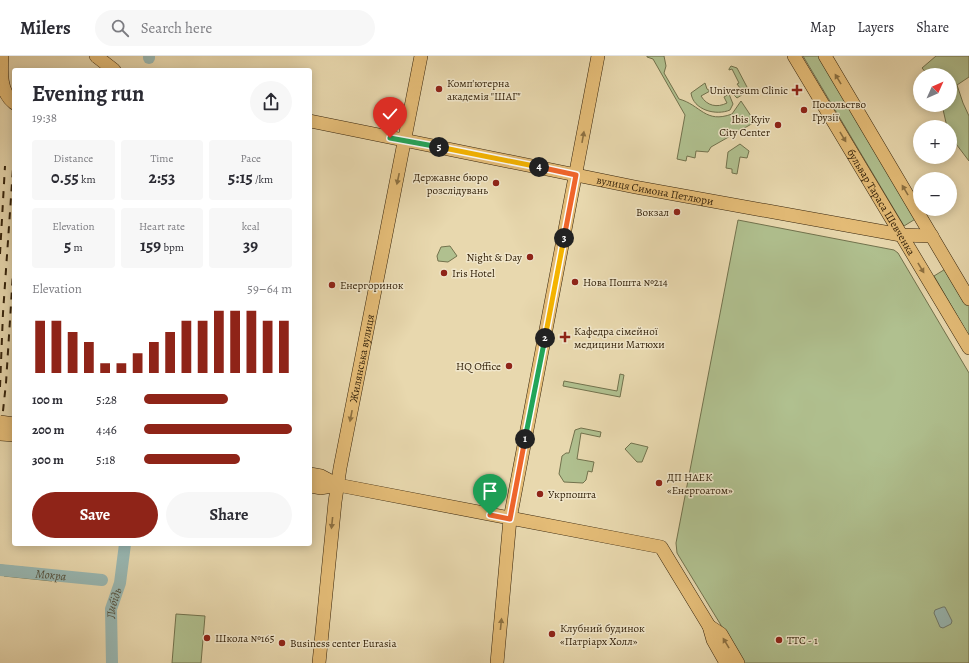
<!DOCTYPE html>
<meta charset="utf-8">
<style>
:root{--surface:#fff;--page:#f7f7f7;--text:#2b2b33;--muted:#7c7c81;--line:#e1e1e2;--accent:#8f2418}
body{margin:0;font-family:Alegreya,serif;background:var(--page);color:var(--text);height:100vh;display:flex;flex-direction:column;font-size:15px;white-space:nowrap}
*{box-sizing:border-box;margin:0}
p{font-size:13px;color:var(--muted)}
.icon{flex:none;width:22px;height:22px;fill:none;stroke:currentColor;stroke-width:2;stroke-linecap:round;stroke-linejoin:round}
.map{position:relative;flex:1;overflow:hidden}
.sheet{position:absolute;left:12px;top:12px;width:300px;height:478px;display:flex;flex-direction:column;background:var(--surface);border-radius:4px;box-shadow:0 2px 10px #0003}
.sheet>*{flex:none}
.needle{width:26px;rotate:45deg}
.controls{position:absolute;left:913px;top:12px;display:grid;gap:8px}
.controls a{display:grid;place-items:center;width:44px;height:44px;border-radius:50%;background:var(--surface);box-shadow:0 2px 10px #0003;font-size:20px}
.pin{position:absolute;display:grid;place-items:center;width:34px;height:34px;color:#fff;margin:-41px -17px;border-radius:50% 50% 50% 0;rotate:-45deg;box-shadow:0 0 4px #0007}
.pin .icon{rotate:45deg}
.km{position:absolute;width:20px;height:20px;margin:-10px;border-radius:50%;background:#222;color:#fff;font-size:11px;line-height:20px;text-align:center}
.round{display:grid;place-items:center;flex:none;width:42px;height:42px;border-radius:21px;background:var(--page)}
.overview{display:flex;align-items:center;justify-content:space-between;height:68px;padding:0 20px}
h1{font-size:22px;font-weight:700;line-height:30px}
.metrics{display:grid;grid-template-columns:repeat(3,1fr);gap:6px;height:68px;padding:4px 20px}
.metrics div{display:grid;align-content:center;border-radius:4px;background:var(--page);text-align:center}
.metrics b{font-size:17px;font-weight:700}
.metrics small{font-size:11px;font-weight:400}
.metrics p{font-size:11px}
.chart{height:112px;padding:8px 20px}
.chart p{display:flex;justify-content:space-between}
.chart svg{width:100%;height:72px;margin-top:4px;stroke:var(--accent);stroke-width:6}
.cta{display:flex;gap:8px;margin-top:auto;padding:8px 20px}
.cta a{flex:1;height:46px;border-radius:24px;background:var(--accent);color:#fff;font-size:16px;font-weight:700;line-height:46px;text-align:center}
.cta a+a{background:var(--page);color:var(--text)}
ul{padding:0 20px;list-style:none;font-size:13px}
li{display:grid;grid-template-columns:64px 48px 1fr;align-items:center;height:30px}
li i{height:10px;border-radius:5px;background:var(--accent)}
header{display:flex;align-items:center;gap:24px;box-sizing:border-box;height:56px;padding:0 20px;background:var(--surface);border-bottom:1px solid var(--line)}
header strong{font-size:19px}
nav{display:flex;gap:22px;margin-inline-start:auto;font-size:14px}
.search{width:280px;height:36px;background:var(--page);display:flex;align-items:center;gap:10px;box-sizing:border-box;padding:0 14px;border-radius:22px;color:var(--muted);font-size:15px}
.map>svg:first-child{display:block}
</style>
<header>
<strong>Milers</strong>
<div class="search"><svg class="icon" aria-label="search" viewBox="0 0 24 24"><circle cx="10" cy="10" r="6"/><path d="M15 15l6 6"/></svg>Search here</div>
<nav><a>Map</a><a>Layers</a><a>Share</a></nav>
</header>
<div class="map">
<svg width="969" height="607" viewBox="0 0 969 607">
<rect width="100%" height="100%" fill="#e8d8ae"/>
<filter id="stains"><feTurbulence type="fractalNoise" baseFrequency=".005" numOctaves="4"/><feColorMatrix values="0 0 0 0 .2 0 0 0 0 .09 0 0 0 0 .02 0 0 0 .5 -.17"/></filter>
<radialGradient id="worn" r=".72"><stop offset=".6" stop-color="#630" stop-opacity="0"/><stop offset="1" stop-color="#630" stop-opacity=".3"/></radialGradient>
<g fill="#b0c08f" stroke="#72724d">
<path d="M 647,0 L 664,0 L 666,10 L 664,17 L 679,43 C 701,49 705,68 732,58 L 741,45 L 755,66 L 711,91 L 708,96 L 696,95 L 695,102 L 687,100 L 686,105 L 677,103 L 685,59 L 653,3 L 647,1 Z"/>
<path d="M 803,0 L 821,0 L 917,162 L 904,170 Z"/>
<path d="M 936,0 L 969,0 L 969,21 L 957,29 L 963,47 L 969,60 L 969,105 L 950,80 L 950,71 L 947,71 L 942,49 L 950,49 L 950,19 L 928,19 L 922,12 Z"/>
<path d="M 731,10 L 737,12 L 747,31 L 745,37 L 737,42 L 732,37 L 740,32 L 737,28 L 739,27 L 732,13 L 729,14 L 729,13 Z"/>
<path d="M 705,27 L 707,33 L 710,35 L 701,40 C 707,50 717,52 727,47 L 724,41 L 729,38 L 733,48 L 730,54 C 716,60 693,54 691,37 Z"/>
<path d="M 740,88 L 749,95 L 747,102 L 740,101 L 737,118 L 732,117 L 732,113 L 726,112 L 728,96 Z"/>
<path d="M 738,164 L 894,194 L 898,197 L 969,317 L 969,607 L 744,607 L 677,497 L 676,487 Z"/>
<path d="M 450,190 L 457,200 L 448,206 L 438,205 L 437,200 L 441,191 Z"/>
<path d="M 947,212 L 969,250 L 969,280 L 934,220 Z"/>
<path d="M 620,318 L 624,319 L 620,341 L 563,330 L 564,325 L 617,335 Z"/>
<path d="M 581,372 L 601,376 L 600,381 L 581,377 L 577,403 L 594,406 L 592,416 L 588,415 L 586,424 L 583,427 L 564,426 L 559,418 L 562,400 L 566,397 L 569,397 L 575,374 Z"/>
<path d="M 631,387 L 648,391 L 642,406 L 637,406 L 625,393 Z"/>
<path d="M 0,509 L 39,513 L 52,517 L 52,525 L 4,520 L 6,517 L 5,515 L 0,515 Z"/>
<path d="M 176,558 L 205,560 L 201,607 L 172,607 Z"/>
</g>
<path fill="#99b8b3" stroke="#717c70" d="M 943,551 L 945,551 L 952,565 L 951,568 L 943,572 L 940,571 L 934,557 L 935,554 Z"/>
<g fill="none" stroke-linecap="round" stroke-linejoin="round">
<g stroke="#99b8b3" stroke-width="12">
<path d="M 149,2 L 149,0"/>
<path id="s1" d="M 0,514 L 102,524"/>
<path id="s2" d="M 112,607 L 111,553 L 120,527 L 125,488"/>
</g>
<g stroke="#35230b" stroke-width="14">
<g id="major">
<path d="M 2,0 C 1,17 0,36 14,47"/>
<path d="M 96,0 L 114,14"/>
<path id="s3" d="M 794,0 L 969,292"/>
<path d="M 825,0 L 969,243"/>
<path id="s4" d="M 310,65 L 635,131 L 901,179 L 932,180"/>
<path d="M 310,418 L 321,420 L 338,429 L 661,491 L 709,570 L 713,584 L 726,607"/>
<path d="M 310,430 L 320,432 L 338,429"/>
<path d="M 709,570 L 721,578 L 738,607"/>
<path id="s5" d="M 319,607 L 335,446 L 340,412 L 421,0"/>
<path d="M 497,607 L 510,463 L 598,0"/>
</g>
</g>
<use href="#major" stroke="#e4bc77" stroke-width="13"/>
<g stroke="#35230b" stroke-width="2" stroke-dasharray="7 7" stroke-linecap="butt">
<path d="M 0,198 L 5,110"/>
<path d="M 0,331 L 3,257 L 14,98"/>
<path d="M 0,383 L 6,327 L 14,201"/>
</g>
<g stroke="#35230b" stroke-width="14" stroke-linecap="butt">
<g id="major-bridge">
<path d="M 0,366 L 14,368"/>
<path d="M 0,378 L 14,379"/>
</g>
</g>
<use href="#major-bridge" stroke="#e4bc77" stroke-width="13"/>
</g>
<defs><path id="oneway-solid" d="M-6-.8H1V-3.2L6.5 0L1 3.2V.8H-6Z"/></defs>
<g fill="#8c7041">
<use href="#oneway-solid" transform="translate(838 23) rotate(-121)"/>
<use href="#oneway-solid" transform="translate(583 81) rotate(-80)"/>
<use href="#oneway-solid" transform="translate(843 81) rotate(59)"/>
<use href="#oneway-solid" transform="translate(398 123) rotate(102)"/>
<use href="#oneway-solid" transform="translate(905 134) rotate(-121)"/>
<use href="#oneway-solid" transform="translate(921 212) rotate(59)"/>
<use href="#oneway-solid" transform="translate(351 360) rotate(101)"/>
<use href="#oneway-solid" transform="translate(332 467) rotate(96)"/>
<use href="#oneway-solid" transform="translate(501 568) rotate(-84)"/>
<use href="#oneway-solid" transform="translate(726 587) rotate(-121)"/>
</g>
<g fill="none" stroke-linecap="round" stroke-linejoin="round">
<g stroke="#fff" stroke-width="8">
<path id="split-1" d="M 490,459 L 510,463 L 525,383"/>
</g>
<g stroke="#fff" stroke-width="8">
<path id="split-2" d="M 525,383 L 545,282"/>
</g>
<g stroke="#fff" stroke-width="8">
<path id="split-3" d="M 545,282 L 564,182"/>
</g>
<g stroke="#fff" stroke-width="8">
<path id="split-4" d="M 539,111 L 576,119 L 564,182"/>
</g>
<g stroke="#fff" stroke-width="8">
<path id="split-5" d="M 439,91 L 539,111"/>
</g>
<g stroke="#fff" stroke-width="8">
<path id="split-6" d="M 390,82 L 439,91"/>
</g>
<use href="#split-1" stroke="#f0652b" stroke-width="5"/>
<use href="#split-2" stroke="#22a559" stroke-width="5"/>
<use href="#split-3" stroke="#f5b400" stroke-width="5"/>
<use href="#split-4" stroke="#f0652b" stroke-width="5"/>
<use href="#split-5" stroke="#f5b400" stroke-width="5"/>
<use href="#split-6" stroke="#22a559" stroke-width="5"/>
</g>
<g fill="#8f2418" stroke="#f0e6ca" stroke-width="1.5">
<circle cx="439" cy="33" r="4"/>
<path d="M795 28h4v4h4v4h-4v4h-4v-4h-4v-4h4z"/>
<circle cx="804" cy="54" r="4"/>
<circle cx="778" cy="69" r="4"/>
<circle cx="496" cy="127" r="4"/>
<circle cx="677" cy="156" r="4"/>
<circle cx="530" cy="201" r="4"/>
<circle cx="444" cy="217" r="4"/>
<circle cx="575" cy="226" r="4"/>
<circle cx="332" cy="229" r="4"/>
<path d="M563 275h4v4h4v4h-4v4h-4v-4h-4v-4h4z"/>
<circle cx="509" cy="310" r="4"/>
<circle cx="659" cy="427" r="4"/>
<circle cx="540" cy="438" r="4"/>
<circle cx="552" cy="578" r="4"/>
<circle cx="207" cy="582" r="4"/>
<circle cx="779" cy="584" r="4"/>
<circle cx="282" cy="587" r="4"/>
</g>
<g text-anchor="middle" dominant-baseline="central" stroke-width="3" stroke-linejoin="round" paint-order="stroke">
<g font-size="11" fill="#35230b" stroke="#f0e6ca" text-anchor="start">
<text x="447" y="27">Комп'ютерна<tspan x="447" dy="13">академія "ШАГ"</tspan></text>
<text x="788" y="34" text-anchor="end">Universum Clinic</text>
<text x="812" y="48">Посольство<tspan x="812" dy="13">Грузії</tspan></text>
<text x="770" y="63" text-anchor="end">Ibis Kyiv<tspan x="770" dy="13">City Center</tspan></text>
<text x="488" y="121" text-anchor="end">Державне бюро<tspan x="488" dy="13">розслідувань</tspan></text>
<text x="669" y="156" text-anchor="end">Вокзал</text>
<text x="522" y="201" text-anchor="end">Night &amp; Day</text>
<text x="452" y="217">Iris Hotel</text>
<text x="583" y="226">Нова Пошта №214</text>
<text x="340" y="229">Енергоринок</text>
<text x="574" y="275">Кафедра сімейної<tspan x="574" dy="13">медицини Матюхи</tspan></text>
<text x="501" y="310" text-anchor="end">HQ Office</text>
<text x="667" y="421">ДП НАЕК<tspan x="667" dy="13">«Енергоатом»</tspan></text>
<text x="548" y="438">Укрпошта</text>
<text x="560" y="572">Клубний будинок<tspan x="560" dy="13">«Патріарх Холл»</tspan></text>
<text x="215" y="582">Школа №165</text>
<text x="787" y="584">ТТС - 1</text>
<text x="290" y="587">Business center Eurasia</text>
</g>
<g font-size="11" fill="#35230b" stroke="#f0e6ca">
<text stroke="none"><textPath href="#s4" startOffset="352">вулиця Симона Петлюри</textPath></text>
<text stroke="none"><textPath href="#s3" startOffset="170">бульвар Тараса Шевченка</textPath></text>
<text stroke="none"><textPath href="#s5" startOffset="308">Жилянська вулиця</textPath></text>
</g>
<g font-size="12" font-style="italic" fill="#53503d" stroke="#f0e6ca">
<text stroke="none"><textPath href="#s1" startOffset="51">Мокра</textPath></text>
<text stroke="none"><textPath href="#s2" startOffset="60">Либідь</textPath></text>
</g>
</g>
<rect width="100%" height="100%" filter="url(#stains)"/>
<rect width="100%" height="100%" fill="url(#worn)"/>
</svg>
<div class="controls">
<a><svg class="needle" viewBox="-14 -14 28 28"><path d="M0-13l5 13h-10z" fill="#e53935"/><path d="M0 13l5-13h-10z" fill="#7c7c81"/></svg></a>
<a>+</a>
<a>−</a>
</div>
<div class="pin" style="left:490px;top:459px;background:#1e9e55"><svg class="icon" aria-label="arrive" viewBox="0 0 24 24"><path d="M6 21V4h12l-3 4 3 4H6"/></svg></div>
<div class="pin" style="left:390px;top:82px;background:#d93025"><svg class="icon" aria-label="check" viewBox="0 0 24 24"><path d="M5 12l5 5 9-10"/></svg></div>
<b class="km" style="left:525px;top:383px">1</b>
<b class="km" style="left:545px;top:282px">2</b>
<b class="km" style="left:564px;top:182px">3</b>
<b class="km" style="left:539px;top:111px">4</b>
<b class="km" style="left:439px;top:91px">5</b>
<section class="sheet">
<div class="overview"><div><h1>Evening run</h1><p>19:38</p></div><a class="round"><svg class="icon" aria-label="share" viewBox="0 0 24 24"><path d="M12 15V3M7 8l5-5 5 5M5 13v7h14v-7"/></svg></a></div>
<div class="metrics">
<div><p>Distance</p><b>0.55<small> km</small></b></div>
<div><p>Time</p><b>2:53</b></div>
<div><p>Pace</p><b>5:15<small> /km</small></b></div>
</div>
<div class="metrics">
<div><p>Elevation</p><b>5<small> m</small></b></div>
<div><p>Heart rate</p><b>159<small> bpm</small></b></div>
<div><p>kcal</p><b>39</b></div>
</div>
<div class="chart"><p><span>Elevation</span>59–64 m</p>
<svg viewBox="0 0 160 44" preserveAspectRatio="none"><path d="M5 44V12M15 44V12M25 44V19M35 44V25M45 44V38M55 44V38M65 44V32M75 44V25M85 44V19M95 44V12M105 44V12M115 44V6M125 44V6M135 44V6M145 44V12M155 44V12"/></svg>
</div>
<ul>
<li><b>100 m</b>5:28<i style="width:57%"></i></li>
<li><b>200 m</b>4:46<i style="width:100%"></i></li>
<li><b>300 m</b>5:18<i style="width:65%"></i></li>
</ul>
<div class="cta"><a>Save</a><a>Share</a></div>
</section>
</div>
